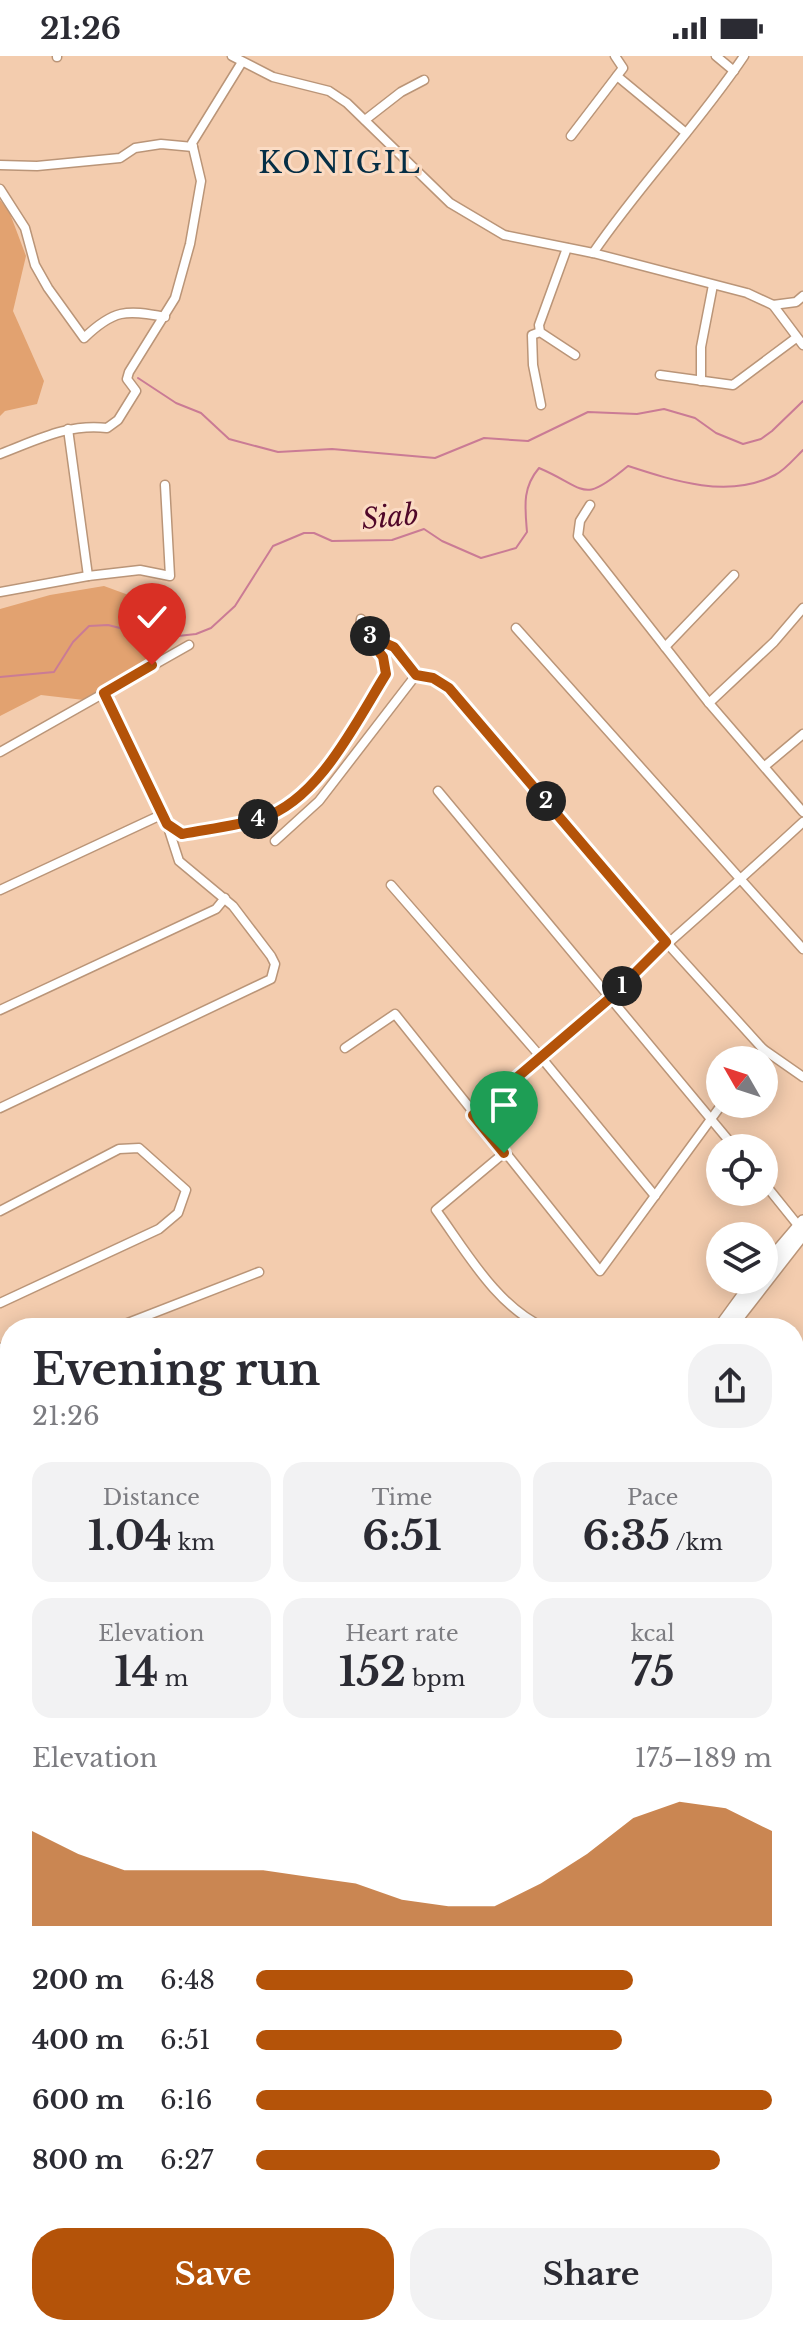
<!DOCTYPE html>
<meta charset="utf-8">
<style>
:root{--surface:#fff;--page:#f2f2f3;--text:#2b2b33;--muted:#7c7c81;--accent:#b45309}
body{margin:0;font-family:"Libre Baskerville",serif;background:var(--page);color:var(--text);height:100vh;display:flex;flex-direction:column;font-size:30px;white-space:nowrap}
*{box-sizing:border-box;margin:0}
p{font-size:26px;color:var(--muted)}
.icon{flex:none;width:44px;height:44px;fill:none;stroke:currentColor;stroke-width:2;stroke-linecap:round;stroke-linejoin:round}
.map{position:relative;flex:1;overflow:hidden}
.drawer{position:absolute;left:0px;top:1262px;width:804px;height:1018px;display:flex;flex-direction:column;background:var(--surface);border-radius:32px 32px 0 0;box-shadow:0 4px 20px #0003}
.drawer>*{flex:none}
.needle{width:52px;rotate:309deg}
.controls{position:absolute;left:706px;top:990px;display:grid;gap:16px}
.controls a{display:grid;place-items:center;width:72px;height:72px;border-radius:50%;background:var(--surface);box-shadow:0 4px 20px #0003;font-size:40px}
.pin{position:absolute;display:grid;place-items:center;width:68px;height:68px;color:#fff;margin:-82px -34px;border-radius:50% 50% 50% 0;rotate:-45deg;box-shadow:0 0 8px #0007}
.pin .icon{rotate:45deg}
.km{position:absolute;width:40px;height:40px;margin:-20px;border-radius:50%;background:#222;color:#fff;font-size:22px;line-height:40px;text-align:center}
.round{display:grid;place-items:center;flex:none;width:84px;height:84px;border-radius:32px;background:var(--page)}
.headline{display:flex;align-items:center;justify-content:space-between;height:136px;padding:0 32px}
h1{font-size:44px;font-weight:700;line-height:60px}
.metrics{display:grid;grid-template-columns:repeat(3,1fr);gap:12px;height:136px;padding:8px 32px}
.metrics div{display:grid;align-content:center;border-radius:20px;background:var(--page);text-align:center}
.metrics b{font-size:40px;font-weight:700}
.metrics small{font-size:22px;font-weight:400}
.metrics p{font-size:22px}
.chart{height:224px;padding:16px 32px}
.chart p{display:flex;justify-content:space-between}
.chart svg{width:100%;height:144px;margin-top:8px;fill:var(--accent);opacity:.7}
.action{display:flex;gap:16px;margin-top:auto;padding:16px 32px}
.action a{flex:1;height:92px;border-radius:32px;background:var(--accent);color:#fff;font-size:32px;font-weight:700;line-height:92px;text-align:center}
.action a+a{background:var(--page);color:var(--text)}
ul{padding:0 32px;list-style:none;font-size:26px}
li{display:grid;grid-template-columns:128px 96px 1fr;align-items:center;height:60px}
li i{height:20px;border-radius:10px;background:var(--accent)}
.status{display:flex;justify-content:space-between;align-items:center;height:56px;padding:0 40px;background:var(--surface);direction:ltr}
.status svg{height:22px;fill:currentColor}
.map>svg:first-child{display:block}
</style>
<div class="status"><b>21:26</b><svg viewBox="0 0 49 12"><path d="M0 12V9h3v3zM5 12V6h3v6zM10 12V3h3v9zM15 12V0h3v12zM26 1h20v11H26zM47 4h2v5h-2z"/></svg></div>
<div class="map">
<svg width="803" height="2279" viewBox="0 0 803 2279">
<rect width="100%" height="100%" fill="#f3ccae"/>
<g fill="#e2a270">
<path d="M 0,144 L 9,155 L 26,200 L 13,255 L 44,325 L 37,348 L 5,355 L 0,360 Z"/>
<path d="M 104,530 L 153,548 L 157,569 L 148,607 L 84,644 L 41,639 L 0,660 L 0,553 L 50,539 Z"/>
</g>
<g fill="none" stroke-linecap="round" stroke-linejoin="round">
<g stroke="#ca7b95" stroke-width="2">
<path d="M 138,322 L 176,347 L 201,357 L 229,383 L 278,396 L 332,393 L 435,402 L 484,382 L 528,385 L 588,356 L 637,358 L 664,353 L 695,362 L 716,377 L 743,388 L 761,383 L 772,375 L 803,345"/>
<path d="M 0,621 L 54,616 L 73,586 L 89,570 L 108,569 L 160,582 L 196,578 L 211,572 L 235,550 L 273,490 L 304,477 L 314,477 L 332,485 L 392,484 L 424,473 L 442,485 L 481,502 L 516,492 L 527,476 C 525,451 522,432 539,412 C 588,433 581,449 628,410 C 674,425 729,443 775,419 C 785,414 794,403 803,394"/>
</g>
<g stroke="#ba9578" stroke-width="11">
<g id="street">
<path d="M 232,0 L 273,21 L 329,35 L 347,47 L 450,147 L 504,179 L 593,197 L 747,237 L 773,249 L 803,289"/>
<path d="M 716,0 L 734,15"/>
<path d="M 57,1 L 57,0"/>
<path d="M 617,20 L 686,77"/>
<path d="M 365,64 L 401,36 L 424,24"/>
<path d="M 571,80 L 623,12 L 615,0"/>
<path d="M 0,109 L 37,110 L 120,102 L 135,92 L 161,88 L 193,91"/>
<path d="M 0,133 L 25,172 L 35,209 L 48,232 L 84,282 C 113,254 126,253 165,261"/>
<path d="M 567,192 L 539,269 L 540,276 L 575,299"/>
<path d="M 593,197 C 640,128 698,69 744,0"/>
<path d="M 773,249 L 796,246 L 803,240"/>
<path d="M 540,276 L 532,279 L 533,309 L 541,349"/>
<path d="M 660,319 L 733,329 L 796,282"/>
<path d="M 701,325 L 701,291 L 713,229"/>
<path d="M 0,398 C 35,385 68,367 107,372 L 118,364 L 136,335 L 127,323 L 129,316 L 175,242 L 190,188 L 201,125 L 192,87 L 242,6"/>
<path d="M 590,449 L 580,465 L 578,480 L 709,647 L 803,756"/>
<path d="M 88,520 L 140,514 L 170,520 L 165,429"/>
<path d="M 0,536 L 88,520 L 68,373"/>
<path d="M 361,563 L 360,570 L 366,579"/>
<path d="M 516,572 L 803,893"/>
<path d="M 665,591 L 734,519"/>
<path d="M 104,637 L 163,758"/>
<path d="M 709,647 L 774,586 L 803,552"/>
<path d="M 0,696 L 189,589"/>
<path d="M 765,710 L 803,678"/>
<path d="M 438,735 L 735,1092"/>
<path d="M 275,785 L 319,745 L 416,619"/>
<path d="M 391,829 L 540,1000 L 655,1140"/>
<path d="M 0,834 L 163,758 L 167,768 L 182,778 C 208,773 237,770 262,762 C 319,744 356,666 386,618 L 383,601 L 366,579 L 394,591 L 416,619 L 433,622 L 449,632 L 666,886 L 763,993 L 755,1004"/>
<path d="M 0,954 L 216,853 L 225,842"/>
<path d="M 345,992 L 395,958 L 600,1215 L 722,1048"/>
<path d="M 763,993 L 803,1021"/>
<path d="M 0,1052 L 271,923 L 275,908 L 271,900 L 233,850 L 179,805 L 167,768"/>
<path d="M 473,1059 C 583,961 695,866 803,766"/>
<path d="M 504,1097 L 436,1154 C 466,1195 496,1250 545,1272"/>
<path d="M 764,1127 L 801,1173"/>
<path d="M 0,1155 L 119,1093 L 139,1092 L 186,1134 L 178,1157 L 159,1173 L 0,1247"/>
<path d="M 115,1272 L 259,1216"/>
<path d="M 0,1292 L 10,1313"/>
<path d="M 794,1367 L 803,1355"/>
<path d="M 0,1456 L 10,1450"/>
<path d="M 794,1567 L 803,1557"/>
<path d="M 794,1682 L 803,1688"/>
<path d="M 0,1848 L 10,1866"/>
<path d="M 794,1900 L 803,1890"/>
<path d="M 0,1975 L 10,1969"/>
<path d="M 0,2057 L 10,2072"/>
<path d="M 794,2088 L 803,2098"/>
<path d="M 794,2197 L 803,2189"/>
<path d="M 527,2270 L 536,2279"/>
<path d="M 131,2279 L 146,2270"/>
<path d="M 370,2279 L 379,2270"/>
<path d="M 425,2279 L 435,2270"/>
<path d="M 569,2279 L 579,2270"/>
<path d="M 707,2279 L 716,2270"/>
</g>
</g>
<g stroke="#ba9578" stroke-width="14">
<g id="secondary">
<path d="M 764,1211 L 803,1165"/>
<path d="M 719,1272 L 754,1224"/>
<path d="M 730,1272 L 803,1178"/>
<path d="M 0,2214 L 10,2207"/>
<path d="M 0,2227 L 10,2220"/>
<path d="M 0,2267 L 8,2279"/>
</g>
</g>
<use href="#street" stroke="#fff" stroke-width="8"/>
<use href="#secondary" stroke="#fff" stroke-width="11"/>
</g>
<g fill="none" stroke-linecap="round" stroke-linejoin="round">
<g stroke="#fff" stroke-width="16">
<path id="route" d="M 152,609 L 104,637 L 167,768 L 182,778 C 208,773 237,770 262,762 C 319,744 356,666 386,618 L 383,601 L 366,579 L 394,591 L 416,619 L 433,622 L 449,632 L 666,886 L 609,943 L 473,1059 L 504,1097"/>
</g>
<use href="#route" stroke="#b45309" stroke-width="10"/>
</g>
<g text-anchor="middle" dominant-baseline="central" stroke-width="6" stroke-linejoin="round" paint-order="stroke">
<g font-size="28" font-style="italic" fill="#500729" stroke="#fbdbc3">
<text transform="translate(390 461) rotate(-5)">Siab</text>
</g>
<g font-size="30" letter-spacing="2" fill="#052e45" stroke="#fbdbc3">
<text x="340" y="106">KONIGIL</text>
</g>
</g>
</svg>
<div class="controls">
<a><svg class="needle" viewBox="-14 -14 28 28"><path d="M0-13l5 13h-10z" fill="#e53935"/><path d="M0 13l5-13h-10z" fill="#7c7c81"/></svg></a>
<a><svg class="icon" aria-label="locate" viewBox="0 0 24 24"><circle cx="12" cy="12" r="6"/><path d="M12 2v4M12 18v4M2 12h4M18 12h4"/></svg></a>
<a><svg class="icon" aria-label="layers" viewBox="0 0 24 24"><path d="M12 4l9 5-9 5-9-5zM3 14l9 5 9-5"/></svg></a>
</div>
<div class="pin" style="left:504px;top:1097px;background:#1e9e55"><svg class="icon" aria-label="arrive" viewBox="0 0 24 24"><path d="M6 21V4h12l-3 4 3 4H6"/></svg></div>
<div class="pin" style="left:152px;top:609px;background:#d93025"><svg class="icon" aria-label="check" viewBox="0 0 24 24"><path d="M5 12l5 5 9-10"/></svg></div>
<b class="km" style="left:622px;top:930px">1</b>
<b class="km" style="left:546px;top:745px">2</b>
<b class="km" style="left:370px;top:580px">3</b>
<b class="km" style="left:258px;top:763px">4</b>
<section class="drawer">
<div class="headline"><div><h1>Evening run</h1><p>21:26</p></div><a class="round"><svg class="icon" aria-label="share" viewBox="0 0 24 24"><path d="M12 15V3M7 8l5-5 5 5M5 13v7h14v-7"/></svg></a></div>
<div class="metrics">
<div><p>Distance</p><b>1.04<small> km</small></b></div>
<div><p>Time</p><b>6:51</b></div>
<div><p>Pace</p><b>6:35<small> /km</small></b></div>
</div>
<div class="metrics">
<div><p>Elevation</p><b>14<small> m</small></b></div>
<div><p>Heart rate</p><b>152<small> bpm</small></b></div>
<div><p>kcal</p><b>75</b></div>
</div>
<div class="chart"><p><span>Elevation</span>175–189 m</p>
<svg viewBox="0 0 160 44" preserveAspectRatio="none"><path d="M0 44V15L10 22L20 27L30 27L40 27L50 27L60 29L70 31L80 36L90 38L100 38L110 31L120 22L130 11L140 6L150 8L160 15V44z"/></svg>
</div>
<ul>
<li><b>200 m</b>6:48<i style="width:73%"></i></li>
<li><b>400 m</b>6:51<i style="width:71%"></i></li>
<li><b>600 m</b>6:16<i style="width:100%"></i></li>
<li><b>800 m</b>6:27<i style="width:90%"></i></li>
</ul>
<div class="action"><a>Save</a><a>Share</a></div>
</section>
</div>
